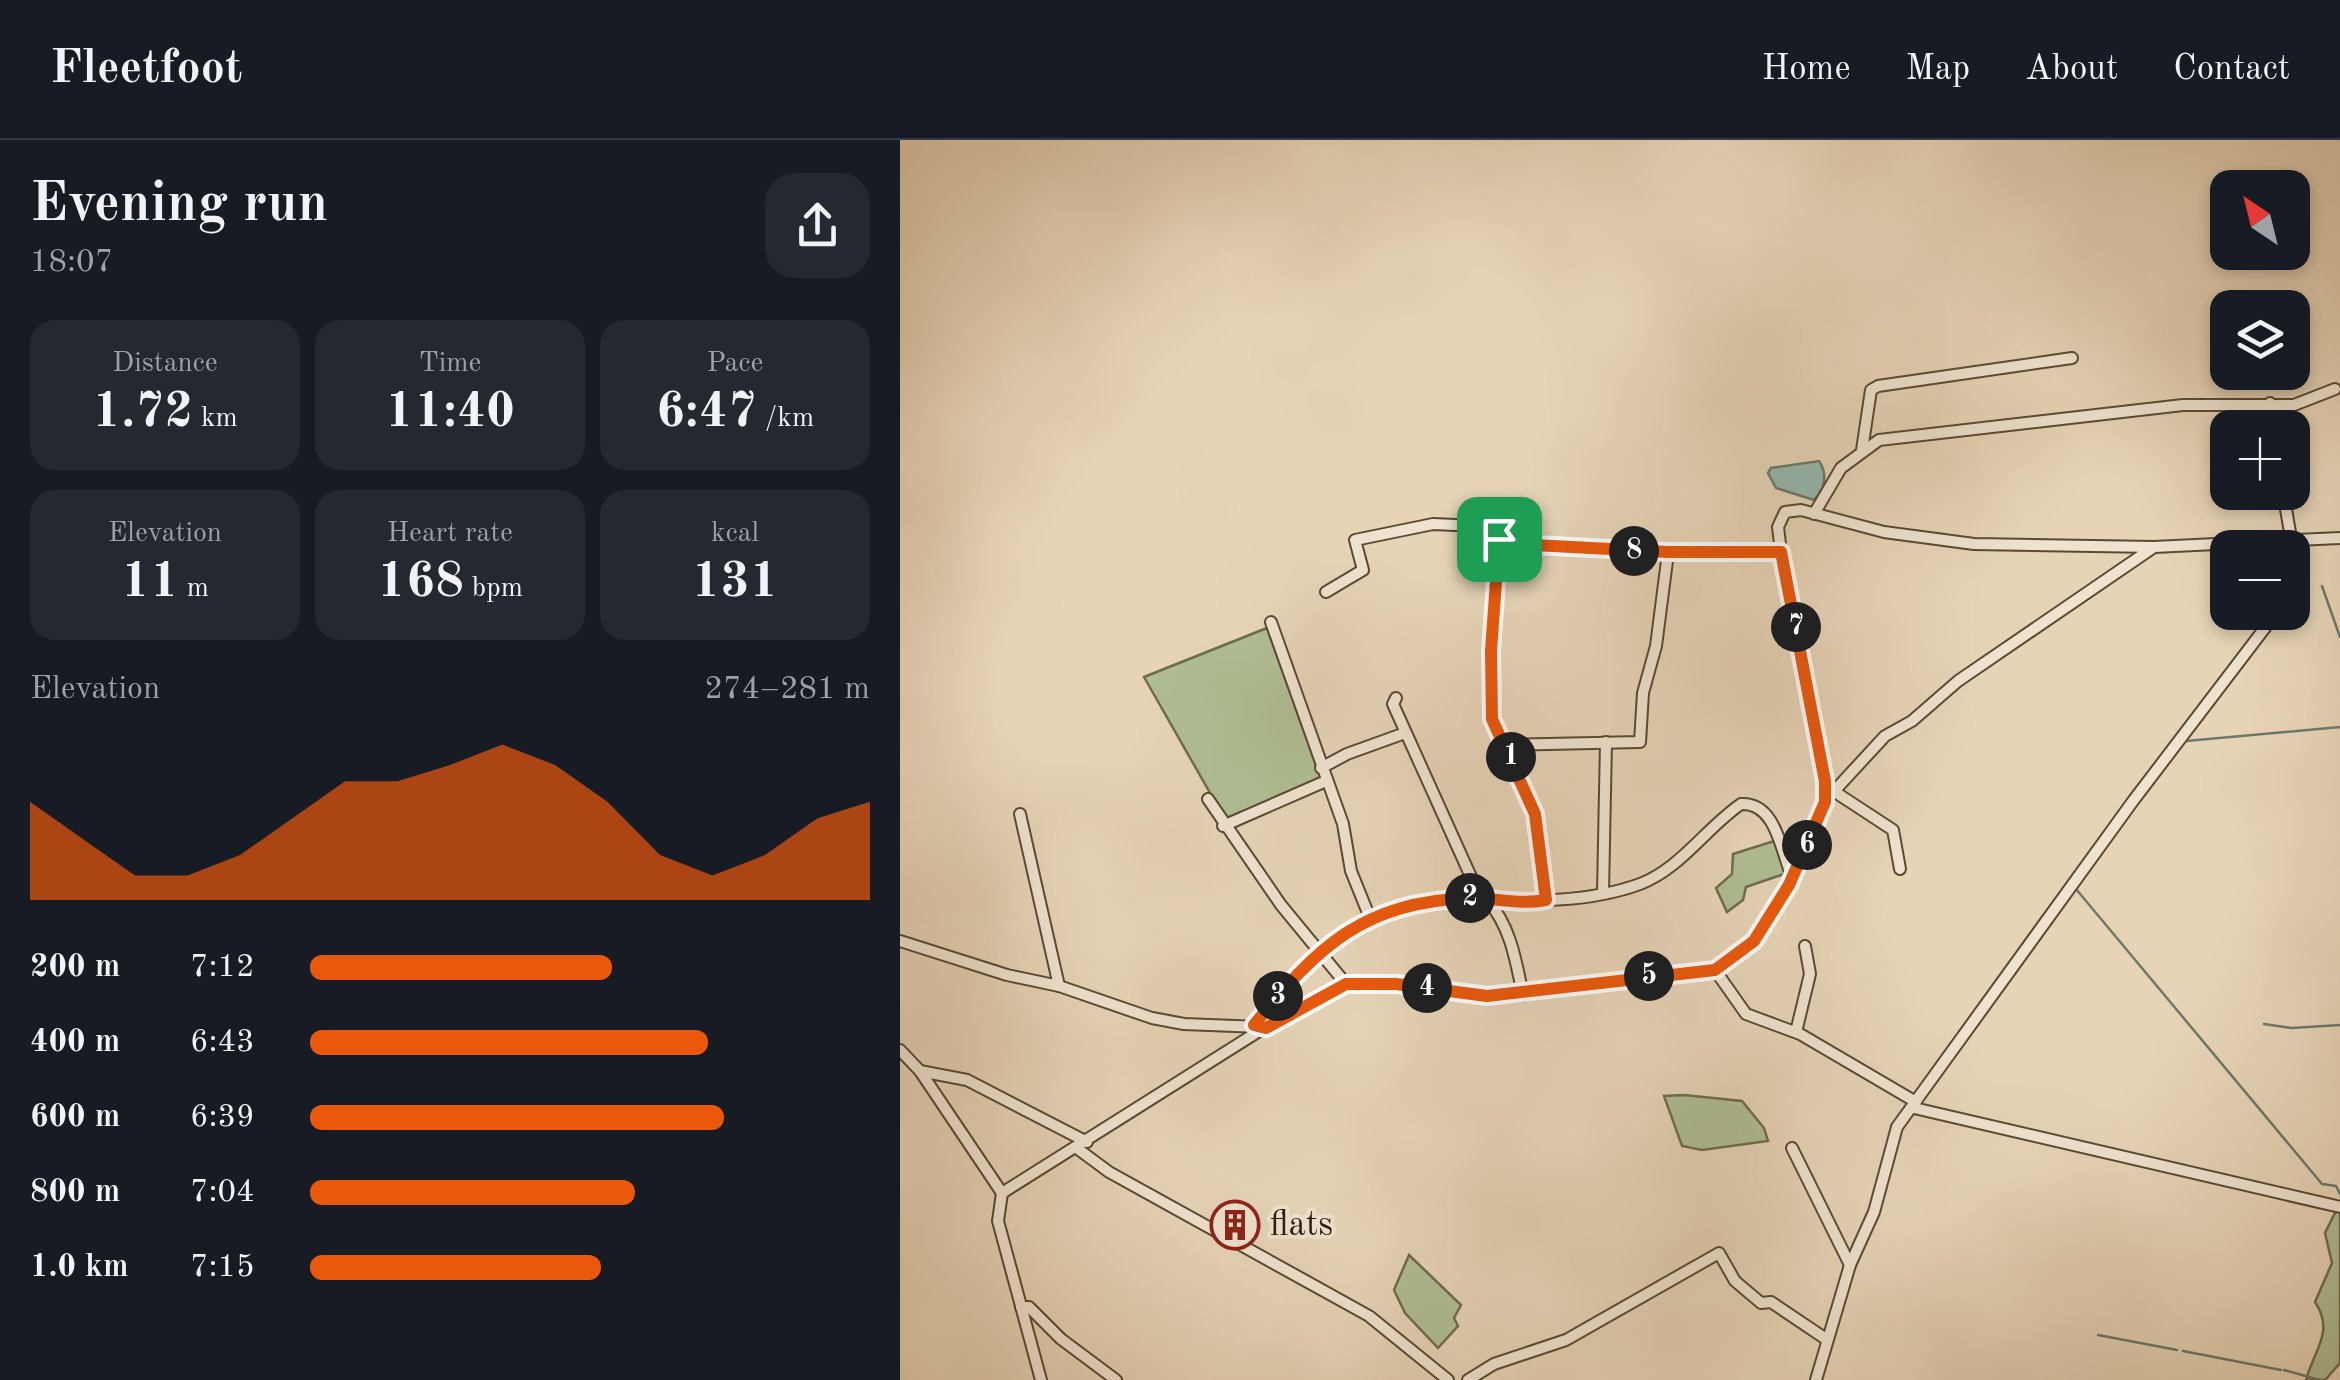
<!DOCTYPE html>
<meta charset="utf-8">
<style>
:root{--surface:#171b24;--page:#242831;--text:#f1f3f6;--muted:#9ea1a6;--line:#363941;--accent:#ea580c}
body{margin:0;font-family:"Old Standard TT",serif;background:var(--page);color:var(--text);height:100vh;display:flex;flex-direction:column;font-size:38px;white-space:nowrap}
*{box-sizing:border-box;margin:0}
p{font-size:32px;color:var(--muted)}
.icon{flex:none;width:55px;height:55px;fill:none;stroke:currentColor;stroke-width:2;stroke-linecap:round;stroke-linejoin:round}
.map{position:relative;flex:1;overflow:hidden}
.details{display:flex;flex-direction:column;background:var(--surface);width:900px}
.details>*{flex:none}
.needle{width:65px;rotate:325deg}
.buttons{position:absolute;left:1310px;top:30px;display:grid;gap:20px}
.buttons a{display:grid;place-items:center;width:100px;height:100px;border-radius:20px;background:var(--surface);box-shadow:0 5px 15px #0003;font-size:50px}
.pin{position:absolute;display:grid;place-items:center;width:85px;height:85px;color:#fff;margin:-42px;border-radius:20px;box-shadow:0 5px 15px #0006}
.km{position:absolute;width:50px;height:50px;margin:-25px;border-radius:50%;background:#222;color:#fff;font-size:28px;line-height:50px;text-align:center}
.round{display:grid;place-items:center;flex:none;width:105px;height:105px;border-radius:30px;background:var(--page)}
.headline{display:flex;align-items:center;justify-content:space-between;height:170px;padding:0 30px}
h1{font-size:55px;font-weight:600;line-height:75px}
.figures{display:grid;grid-template-columns:repeat(3,1fr);gap:15px;height:170px;padding:10px 30px}
.figures div{display:grid;align-content:center;border-radius:25px;background:var(--page);text-align:center}
.figures b{font-size:50px;font-weight:600}
.figures small{font-size:28px;font-weight:400}
.figures p{font-size:28px}
.chart{height:280px;padding:20px 30px}
.chart p{display:flex;justify-content:space-between}
.chart svg{width:100%;height:180px;margin-top:10px;fill:var(--accent);opacity:.7}
ul{padding:0 30px;list-style:none;font-size:32px}
li{display:grid;grid-template-columns:160px 120px 1fr;align-items:center;height:75px}
li i{height:25px;border-radius:12px;background:var(--accent)}
header{display:flex;align-items:center;gap:60px;box-sizing:border-box;height:140px;padding:0 50px;background:var(--surface);border-bottom:2px solid var(--line)}
header strong{font-size:48px}
nav{display:flex;gap:55px;margin-inline-start:auto;font-size:35px}
main{display:flex;flex:1;min-height:0}
.map>svg:first-child{display:block}
</style>
<header>
<strong>Fleetfoot</strong>
<nav><a>Home</a><a>Map</a><a>About</a><a>Contact</a></nav>
</header>
<main>
<section class="details">
<div class="headline"><div><h1>Evening run</h1><p>18:07</p></div><a class="round"><svg class="icon" aria-label="share" viewBox="0 0 24 24"><path d="M12 15V3M7 8l5-5 5 5M5 13v7h14v-7"/></svg></a></div>
<div class="figures">
<div><p>Distance</p><b>1.72<small> km</small></b></div>
<div><p>Time</p><b>11:40</b></div>
<div><p>Pace</p><b>6:47<small> /km</small></b></div>
</div>
<div class="figures">
<div><p>Elevation</p><b>11<small> m</small></b></div>
<div><p>Heart rate</p><b>168<small> bpm</small></b></div>
<div><p>kcal</p><b>131</b></div>
</div>
<div class="chart"><p><span>Elevation</span>274–281 m</p>
<svg viewBox="0 0 160 44" preserveAspectRatio="none"><path d="M0 44V20L10 29L20 38L30 38L40 33L50 24L60 15L70 15L80 11L90 6L100 11L110 20L120 33L130 38L140 33L150 24L160 20V44z"/></svg>
</div>
<ul>
<li><b>200 m</b>7:12<i style="width:54%"></i></li>
<li><b>400 m</b>6:43<i style="width:71%"></i></li>
<li><b>600 m</b>6:39<i style="width:74%"></i></li>
<li><b>800 m</b>7:04<i style="width:58%"></i></li>
<li><b>1.0 km</b>7:15<i style="width:52%"></i></li>
</ul>
</section>
<div class="map">
<svg width="1440" height="1240" viewBox="0 0 1440 1240">
<rect width="100%" height="100%" fill="#e7d4b7"/>
<filter id="stains"><feTurbulence type="fractalNoise" baseFrequency=".002" numOctaves="4"/><feColorMatrix values="0 0 0 0 .2 0 0 0 0 .09 0 0 0 0 .02 0 0 0 .5 -.17"/></filter>
<radialGradient id="worn" r=".72"><stop offset=".6" stop-color="#630" stop-opacity="0"/><stop offset="1" stop-color="#630" stop-opacity=".3"/></radialGradient>
<g fill="#afbe93" stroke="#6e6c4d" stroke-width="2.5">
<path d="M 367,488 L 421,639 L 326,681 L 244,537 Z"/>
<path d="M 874,701 L 887,733 L 846,747 L 843,760 L 827,772 L 816,748 L 832,734 L 833,714 Z"/>
<path d="M 784,955 L 842,961 L 864,988 L 868,1001 L 802,1010 L 782,1006 L 764,956 Z"/>
<path d="M 1440,1063 L 1440,1223 L 1425,1240 L 1406,1240 C 1414,1210 1435,1192 1415,1162 L 1432,1123 L 1425,1093 Z"/>
<path d="M 509,1115 L 561,1165 L 554,1178 L 558,1186 L 538,1208 L 505,1173 L 494,1150 Z"/>
</g>
<path fill="#97b8b0" stroke="#6c796c" stroke-width="2.5" d="M 919,321 C 928,334 925,349 914,360 L 876,348 L 868,333 L 871,328 Z"/>
<g fill="none" stroke-linecap="round" stroke-linejoin="round">
<g stroke="#6c796c" stroke-width="2.5">
<path d="M 1422,446 L 1440,497"/>
<path d="M 1286,601 L 1440,587"/>
<path d="M 1176,749 L 1422,1044 L 1436,1046 L 1440,1054"/>
<path d="M 1364,884 L 1392,888 L 1440,885"/>
<path d="M 1198,1195 L 1277,1210"/>
<path d="M 1283,1211 L 1381,1230"/>
<path d="M 1384,1230 L 1420,1240"/>
</g>
<g stroke="#5b4933" stroke-width="14">
<g id="minor">
<path d="M 1369,288 L 1370,263"/>
<path d="M 962,310 L 971,250 L 978,246 L 1172,218"/>
<path d="M 1383,352 L 1391,398"/>
<path d="M 914,374 L 941,328 L 979,300 L 1283,265 L 1394,265 L 1435,249"/>
<path d="M 599,399 L 616,405 L 768,413 L 881,412"/>
<path d="M 426,452 L 463,430 L 455,400 L 533,384 L 601,387 L 591,511 L 592,579 L 635,675 L 646,760"/>
<path d="M 371,482 L 443,684 L 451,731 L 470,778"/>
<path d="M 496,558 L 493,564 L 581,759"/>
<path d="M 606,605 L 740,602 L 743,553 L 756,506 L 768,413"/>
<path d="M 421,628 L 447,614 L 505,593"/>
<path d="M 935,652 L 993,690 L 1000,729"/>
<path d="M 308,659 L 381,765 L 446,844"/>
<path d="M 925,661 L 985,596 L 1012,581 L 1058,541 L 1254,407"/>
<path d="M 120,674 L 159,846"/>
<path d="M 323,686 L 426,641"/>
<path d="M 703,752 L 706,602"/>
<path d="M 588,761 C 611,787 616,822 623,855"/>
<path d="M 0,801 L 107,835 L 159,846 L 252,878 L 284,884 L 360,887"/>
<path d="M 815,830 L 846,874 L 900,894 L 1016,962"/>
<path d="M 354,885 C 412,813 474,752 575,758 C 629,762 688,763 740,744 C 780,729 806,688 841,664 C 876,662 881,711 892,737"/>
<path d="M 896,892 L 910,834 L 905,806"/>
<path d="M 0,910 L 20,931 L 102,1053"/>
<path d="M 20,931 L 67,940 L 187,1002"/>
<path d="M 1014,968 L 1440,1067"/>
<path d="M 892,1008 L 950,1125"/>
<path d="M 178,1009 L 209,1032 L 469,1176 L 548,1240"/>
<path d="M 121,1167 L 129,1167 L 161,1199 L 216,1240"/>
<path d="M 141,1240 L 98,1081 L 102,1053 L 383,876 L 446,844 L 496,844 L 587,856 L 623,855 L 660,846 L 815,830 L 854,801 L 889,745 L 925,661 L 915,582 L 881,412 L 878,387 L 885,372 L 901,370 L 984,392 L 1074,404 L 1254,407 L 1440,398"/>
<path d="M 568,1240 L 594,1224 L 666,1200 L 819,1113 L 835,1141 L 861,1163 L 871,1162 L 926,1199"/>
<path d="M 916,1240 L 950,1125 L 974,1072 L 997,987 L 1233,661 L 1377,472"/>
</g>
</g>
<use href="#minor" stroke="#efe3d0" stroke-width="10"/>
</g>
<g fill="none" stroke-linecap="round" stroke-linejoin="round">
<g stroke="#fff" stroke-width="20">
<path id="route" d="M 599,399 L 616,404 L 768,412 L 881,412 L 925,641 L 925,662 L 889,745 L 854,801 L 815,830 L 587,856 L 496,844 L 446,844 L 366,888 L 354,885 C 418,806 463,762 570,758 C 595,758 620,765 646,760 L 635,674 L 592,579 L 591,511 Z"/>
</g>
<use href="#route" stroke="#ea580c" stroke-width="12"/>
</g>
<defs>
<g id="building-ring" transform="scale(2.5)"><circle r="9.5" fill="#efe3d0" stroke="#8f2418" stroke-width="1.5"/><path d="M-4-6H4V6H1V3H-1V6H-4ZM-2.5-4.3h1.7v1.8h-1.7ZM.8-4.3h1.7v1.8H.8ZM-2.5-1h1.7V.8h-1.7ZM.8-1h1.7V.8H.8Z" fill="#8f2418"/></g>
</defs>
<g fill-rule="evenodd">
<use href="#building-ring" x="335" y="1085"/>
</g>
<g text-anchor="middle" dominant-baseline="central" stroke-width="8" stroke-linejoin="round" paint-order="stroke">
<g font-size="35" fill="#2c1b07" stroke="#efe3d0" text-anchor="start">
<text x="370" y="1085">flats</text>
</g>
</g>
<rect width="100%" height="100%" filter="url(#stains)"/>
<rect width="100%" height="100%" fill="url(#worn)"/>
</svg>
<div class="buttons">
<a><svg class="needle" viewBox="-14 -14 28 28"><path d="M0-13l5 13h-10z" fill="#e53935"/><path d="M0 13l5-13h-10z" fill="#9ea1a6"/></svg></a>
<a><svg class="icon" aria-label="layers" viewBox="0 0 24 24"><path d="M12 4l9 5-9 5-9-5zM3 14l9 5 9-5"/></svg></a>
<a>+</a>
<a>−</a>
</div>
<div class="pin" style="left:599px;top:399px;background:#1e9e55"><svg class="icon" aria-label="arrive" viewBox="0 0 24 24"><path d="M6 21V4h12l-3 4 3 4H6"/></svg></div>
<b class="km" style="left:611px;top:617px">1</b>
<b class="km" style="left:570px;top:758px">2</b>
<b class="km" style="left:378px;top:856px">3</b>
<b class="km" style="left:527px;top:848px">4</b>
<b class="km" style="left:749px;top:836px">5</b>
<b class="km" style="left:907px;top:705px">6</b>
<b class="km" style="left:896px;top:487px">7</b>
<b class="km" style="left:734px;top:411px">8</b>
</div>
</main>
